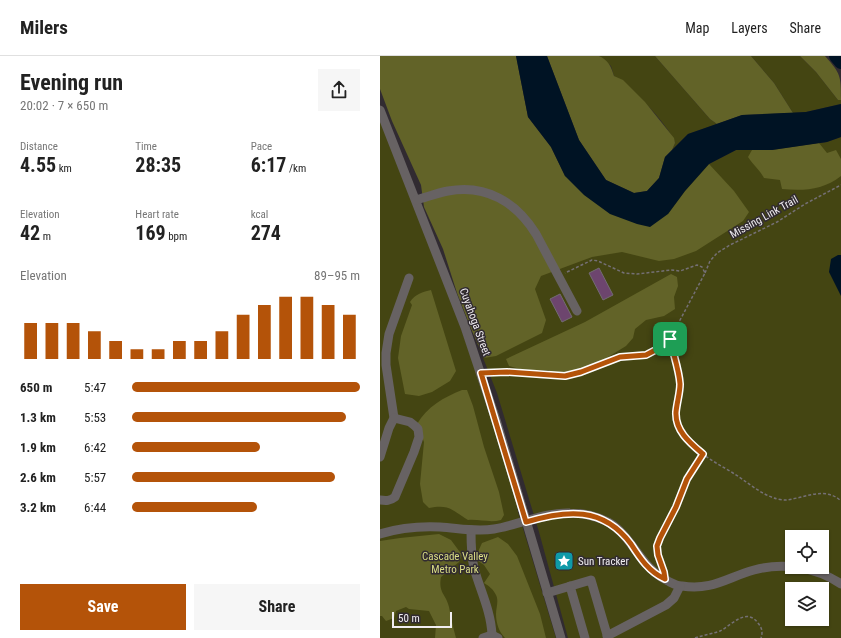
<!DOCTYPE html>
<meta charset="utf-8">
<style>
:root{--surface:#fff;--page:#f6f6f6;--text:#222;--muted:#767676;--line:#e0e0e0;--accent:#b45309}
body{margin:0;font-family:"Roboto Condensed",sans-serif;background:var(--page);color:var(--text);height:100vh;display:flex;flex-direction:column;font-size:15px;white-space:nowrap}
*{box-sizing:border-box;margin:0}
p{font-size:13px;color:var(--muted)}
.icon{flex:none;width:22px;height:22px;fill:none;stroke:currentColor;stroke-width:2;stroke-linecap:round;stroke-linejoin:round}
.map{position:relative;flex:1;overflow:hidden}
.drawer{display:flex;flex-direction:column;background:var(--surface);width:380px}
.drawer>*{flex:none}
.tools{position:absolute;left:405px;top:474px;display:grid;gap:8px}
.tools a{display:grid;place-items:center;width:44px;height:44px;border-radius:0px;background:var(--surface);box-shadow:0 1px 3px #0004;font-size:20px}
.scale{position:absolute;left:12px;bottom:10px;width:60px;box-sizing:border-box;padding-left:4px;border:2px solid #f1eef1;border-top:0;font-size:11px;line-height:14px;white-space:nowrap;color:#f1eef1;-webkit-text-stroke:3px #312b31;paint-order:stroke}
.pin{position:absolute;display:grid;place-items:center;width:34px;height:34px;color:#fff;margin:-17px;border-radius:8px;box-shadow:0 2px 6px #0006}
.round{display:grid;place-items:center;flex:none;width:42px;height:42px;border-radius:0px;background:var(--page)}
.headline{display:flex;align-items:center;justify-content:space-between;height:68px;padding:0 20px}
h1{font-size:22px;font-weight:700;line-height:30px}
.figures{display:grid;grid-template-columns:repeat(3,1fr);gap:6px;height:68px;padding:4px 20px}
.figures div{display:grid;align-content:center}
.figures b{font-size:20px;font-weight:700}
.figures small{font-size:11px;font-weight:400}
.figures p{font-size:11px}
.chart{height:112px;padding:8px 20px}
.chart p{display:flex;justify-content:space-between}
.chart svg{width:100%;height:72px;margin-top:4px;stroke:var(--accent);stroke-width:6}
.primary-button{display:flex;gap:8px;margin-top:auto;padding:8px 20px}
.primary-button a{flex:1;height:46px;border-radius:0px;background:var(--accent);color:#fff;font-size:16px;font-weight:700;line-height:46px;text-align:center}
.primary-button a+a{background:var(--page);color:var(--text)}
ul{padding:0 20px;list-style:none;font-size:13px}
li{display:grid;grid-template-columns:64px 48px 1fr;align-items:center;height:30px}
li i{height:10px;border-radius:5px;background:var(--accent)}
header{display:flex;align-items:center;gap:24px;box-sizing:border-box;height:56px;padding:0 20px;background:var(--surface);border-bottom:1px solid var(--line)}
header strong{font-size:19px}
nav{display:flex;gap:22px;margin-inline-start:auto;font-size:14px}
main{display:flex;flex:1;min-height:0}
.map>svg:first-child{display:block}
</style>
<header>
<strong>Milers</strong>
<nav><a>Map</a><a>Layers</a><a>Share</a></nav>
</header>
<main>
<section class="drawer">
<div class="headline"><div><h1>Evening run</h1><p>20:02 · 7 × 650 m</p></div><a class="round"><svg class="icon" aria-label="share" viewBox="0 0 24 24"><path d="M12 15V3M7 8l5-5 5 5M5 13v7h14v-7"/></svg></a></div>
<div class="figures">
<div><p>Distance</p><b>4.55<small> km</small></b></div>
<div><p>Time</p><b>28:35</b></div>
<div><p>Pace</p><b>6:17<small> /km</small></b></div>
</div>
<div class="figures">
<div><p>Elevation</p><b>42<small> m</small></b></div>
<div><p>Heart rate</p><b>169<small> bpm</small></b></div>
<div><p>kcal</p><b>274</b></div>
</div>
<div class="chart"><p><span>Elevation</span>89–95 m</p>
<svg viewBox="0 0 160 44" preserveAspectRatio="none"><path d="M5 44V22M15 44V22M25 44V22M35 44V27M45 44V33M55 44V38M65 44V38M75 44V33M85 44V33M95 44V27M105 44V17M115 44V11M125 44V6M135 44V6M145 44V11M155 44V17"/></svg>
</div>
<ul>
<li><b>650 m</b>5:47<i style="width:100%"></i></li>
<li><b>1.3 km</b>5:53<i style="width:94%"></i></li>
<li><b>1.9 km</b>6:42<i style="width:56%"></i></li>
<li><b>2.6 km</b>5:57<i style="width:89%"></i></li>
<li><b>3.2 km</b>6:44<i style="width:55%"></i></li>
</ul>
<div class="primary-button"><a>Save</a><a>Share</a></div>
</section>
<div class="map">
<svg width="461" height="582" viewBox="0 0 461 582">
<rect width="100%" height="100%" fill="#312b31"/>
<g fill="#444512" fill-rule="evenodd">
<path d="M 219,0 L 275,0 L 330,63 L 337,68 L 308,78 L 292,94 L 295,87 C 290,70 250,29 234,20 L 231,10 Z"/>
<path d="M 371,0 L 420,0 L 436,16 L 458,44 L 461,44 L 461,48 L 426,56 L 413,57 L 394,27 Z"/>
<path d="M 0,54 L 42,160 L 133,422 L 138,456 L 176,582 L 0,582 Z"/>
<path d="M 461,81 L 461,582 L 188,582 L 159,476 L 117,337 L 82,249 L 329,108 L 356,94 L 392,94 L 447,86 ZM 412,481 L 442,481 L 442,511 L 412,511 ZM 412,533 L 442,533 L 442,563 L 412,563 Z"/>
</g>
<g fill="#626328">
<path d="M 0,0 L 136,0 L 148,61 L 171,91 L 185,120 L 288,158 L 305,135 L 329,108 L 354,135 L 369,156 L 363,165 L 316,195 L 294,203 L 279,205 L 242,196 L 212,201 L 161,220 L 155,233 L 166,264 L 162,277 L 116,300 L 104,302 L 92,275 L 77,237 L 63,193 L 44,151 L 41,129 L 12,65 L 0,33 Z"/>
<path d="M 167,0 L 219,0 C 228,4 231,10 234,20 L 243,24 L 265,46 L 294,82 L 295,87 L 292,94 L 285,101 L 279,122 L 267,135 L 254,137 L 226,124 L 199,84 Z"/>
<path d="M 275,0 L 371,0 L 394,27 L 413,57 L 362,59 L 337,68 L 330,63 Z"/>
<path d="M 420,0 L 445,0 C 461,18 461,20 461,44 L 458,44 L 436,16 Z"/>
<path d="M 439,87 L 447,97 L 456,94 L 461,103 L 461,120 C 443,134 424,135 402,133 L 400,124 L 384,122 C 380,114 373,109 368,101 L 372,94 L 392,94 Z"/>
<path d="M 291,218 L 297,221 L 298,230 L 294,241 L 295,253 L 284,260 L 266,264 L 255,273 L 253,282 L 246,290 L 220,306 L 204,314 L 178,319 L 168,314 L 152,314 L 145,317 L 140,313 L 129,310 L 126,303 L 205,266 Z"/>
<path d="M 51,234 L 76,315 L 70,325 L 52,336 L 39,340 L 25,338 L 18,302 L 21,280 L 32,249 L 30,246 C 35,238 43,236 51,234 Z"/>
<path d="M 82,334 L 87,334 L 93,350 L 104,391 L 119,436 L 124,459 L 121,464 C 110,467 99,463 88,464 C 72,454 69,448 49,452 L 43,446 L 40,428 L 44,386 L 37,368 C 47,351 64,341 82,334 Z"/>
<path d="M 59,478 L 71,484 L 82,499 L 79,506 L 61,521 C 58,537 66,538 69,551 C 71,561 73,572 76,582 L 55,582 L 56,569 L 49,555 L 29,553 L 26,551 L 16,555 L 14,562 L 6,565 L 2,560 L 0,560 L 0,485 L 20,482 Z"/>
<path d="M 118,481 L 128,488 L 137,500 L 160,558 L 166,582 L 125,582 C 119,576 116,567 116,558 C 116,552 119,545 116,539 C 113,533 109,530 104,527 L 110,518 L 104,509 L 98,505 L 97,498 L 102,487 Z"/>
</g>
<g fill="#001324">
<path d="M 136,0 L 167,0 L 199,84 L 226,124 L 254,137 L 267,135 L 279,122 L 285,101 L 308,78 L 362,59 L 426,56 L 461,48 L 461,81 L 447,86 L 392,94 L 356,94 L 329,108 L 305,135 L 288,158 L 270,171 L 257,168 L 230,158 L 204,139 L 185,120 L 171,91 L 148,61 Z"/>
<path d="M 458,199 L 461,199 L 461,240 L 449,216 L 451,203 Z"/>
</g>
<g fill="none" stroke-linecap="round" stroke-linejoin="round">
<path stroke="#001324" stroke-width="14" d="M 456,0 L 461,6"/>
</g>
<g fill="#6d456e" stroke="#726c72">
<path d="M 219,212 L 233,239 L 223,244 L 209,217 Z"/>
<path d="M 180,238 L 192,261 L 182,266 L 170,243 Z"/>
</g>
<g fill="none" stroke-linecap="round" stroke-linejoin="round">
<g stroke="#757075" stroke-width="1.5" stroke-dasharray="3 2" stroke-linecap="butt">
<path d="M 325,217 L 330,205 L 337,197 L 350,189 L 397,166 L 425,148 L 461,129"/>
<path d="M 290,283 C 293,299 301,315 300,331 C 300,343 294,355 297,367 C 301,379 312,389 322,397 C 331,405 342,410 353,417 C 366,425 379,437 394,442 C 397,443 402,444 406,444 C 425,442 445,430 461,445"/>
<path d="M 109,317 C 124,316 139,317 154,318 C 164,319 175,321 185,320 C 205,318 221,305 240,301 C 264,297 271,302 290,283 L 325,217 L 322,211 L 317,209 L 300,215 L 291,214 L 257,218 L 244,217 L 218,205 L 212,204 L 185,217"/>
<path d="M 282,511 L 278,499 L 277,490 L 280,482 L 296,451 L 307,423 L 323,398"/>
<path d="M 315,582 C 323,579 332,578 340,575 C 352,569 366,551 378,567 C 382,572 383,576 381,582"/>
</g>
<g stroke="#676263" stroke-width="9">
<path d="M 0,54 L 85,271 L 117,367 L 181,582"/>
<path d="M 36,144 C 47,141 57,137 68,135 C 106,128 136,146 156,178 L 197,255"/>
<path d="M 0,401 L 9,372 L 14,362 L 6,309 L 6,297 L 9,278 L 29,222"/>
<path d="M 0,444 C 6,445 10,445 15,441 L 34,396 L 39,381 L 38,373 L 35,370 L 30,366 L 14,362"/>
<path d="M 91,474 C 91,487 91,500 94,512 C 100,534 111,555 112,579"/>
<path d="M 0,478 C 19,472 39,470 60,471 C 78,472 95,476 114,473 C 139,469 164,456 190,457 C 204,457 216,460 228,466 C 253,480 259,511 288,525 C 292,527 297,530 302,530 C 332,535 348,521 374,514 C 403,506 436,511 461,528"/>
<path d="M 190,530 L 205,582"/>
<path d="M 167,537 L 211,524 L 228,582"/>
<path d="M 227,580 L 286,549 L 294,542 L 300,530"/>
<path d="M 103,582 L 112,579 L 118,582"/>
</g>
</g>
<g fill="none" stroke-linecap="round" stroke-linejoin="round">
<g stroke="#fff" stroke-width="8">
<path id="route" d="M 290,283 C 293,298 299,313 300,328 C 300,337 297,346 296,356 C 295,375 310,387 323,398 L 307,423 L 296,451 L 280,482 L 277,490 L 278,499 L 284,516 L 285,523 C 269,516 260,502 251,488 C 223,450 186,454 146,466 L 101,317 L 127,316 L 185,320 L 201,316 L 240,301 L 266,299 L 283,290 Z"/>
</g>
<use href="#route" stroke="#b45309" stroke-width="5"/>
</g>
<defs>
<g id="sight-square" transform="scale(1)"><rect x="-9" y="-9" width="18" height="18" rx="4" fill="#0f9aa8" stroke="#312b31"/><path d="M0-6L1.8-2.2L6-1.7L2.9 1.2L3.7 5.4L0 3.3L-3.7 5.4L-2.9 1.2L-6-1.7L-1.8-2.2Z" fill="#fff"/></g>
</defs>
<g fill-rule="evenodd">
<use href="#sight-square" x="184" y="505"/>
</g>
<g text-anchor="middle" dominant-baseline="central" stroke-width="3" stroke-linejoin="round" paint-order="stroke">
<g font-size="11" fill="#f1eef1" stroke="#312b31">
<text transform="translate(384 161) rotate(-29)">Missing Link Trail</text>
<text transform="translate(95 266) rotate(70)">Cuyahoga Street</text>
</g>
<g font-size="11" fill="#dadd85" stroke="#312b31">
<text x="75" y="500">Cascade Valley<tspan x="75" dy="13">Metro Park</tspan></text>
</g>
<g font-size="11" fill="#f1eef1" stroke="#312b31" text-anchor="start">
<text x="198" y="505">Sun Tracker</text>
</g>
</g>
</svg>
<div class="tools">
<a><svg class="icon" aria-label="locate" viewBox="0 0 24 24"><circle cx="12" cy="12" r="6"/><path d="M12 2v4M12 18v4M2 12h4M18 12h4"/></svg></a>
<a><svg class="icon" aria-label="layers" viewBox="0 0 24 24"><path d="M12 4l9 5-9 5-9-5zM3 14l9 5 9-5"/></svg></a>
</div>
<div class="scale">50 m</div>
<div class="pin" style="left:290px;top:283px;background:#1e9e55"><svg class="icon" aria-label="arrive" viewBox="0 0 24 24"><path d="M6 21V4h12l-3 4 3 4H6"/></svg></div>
</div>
</main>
